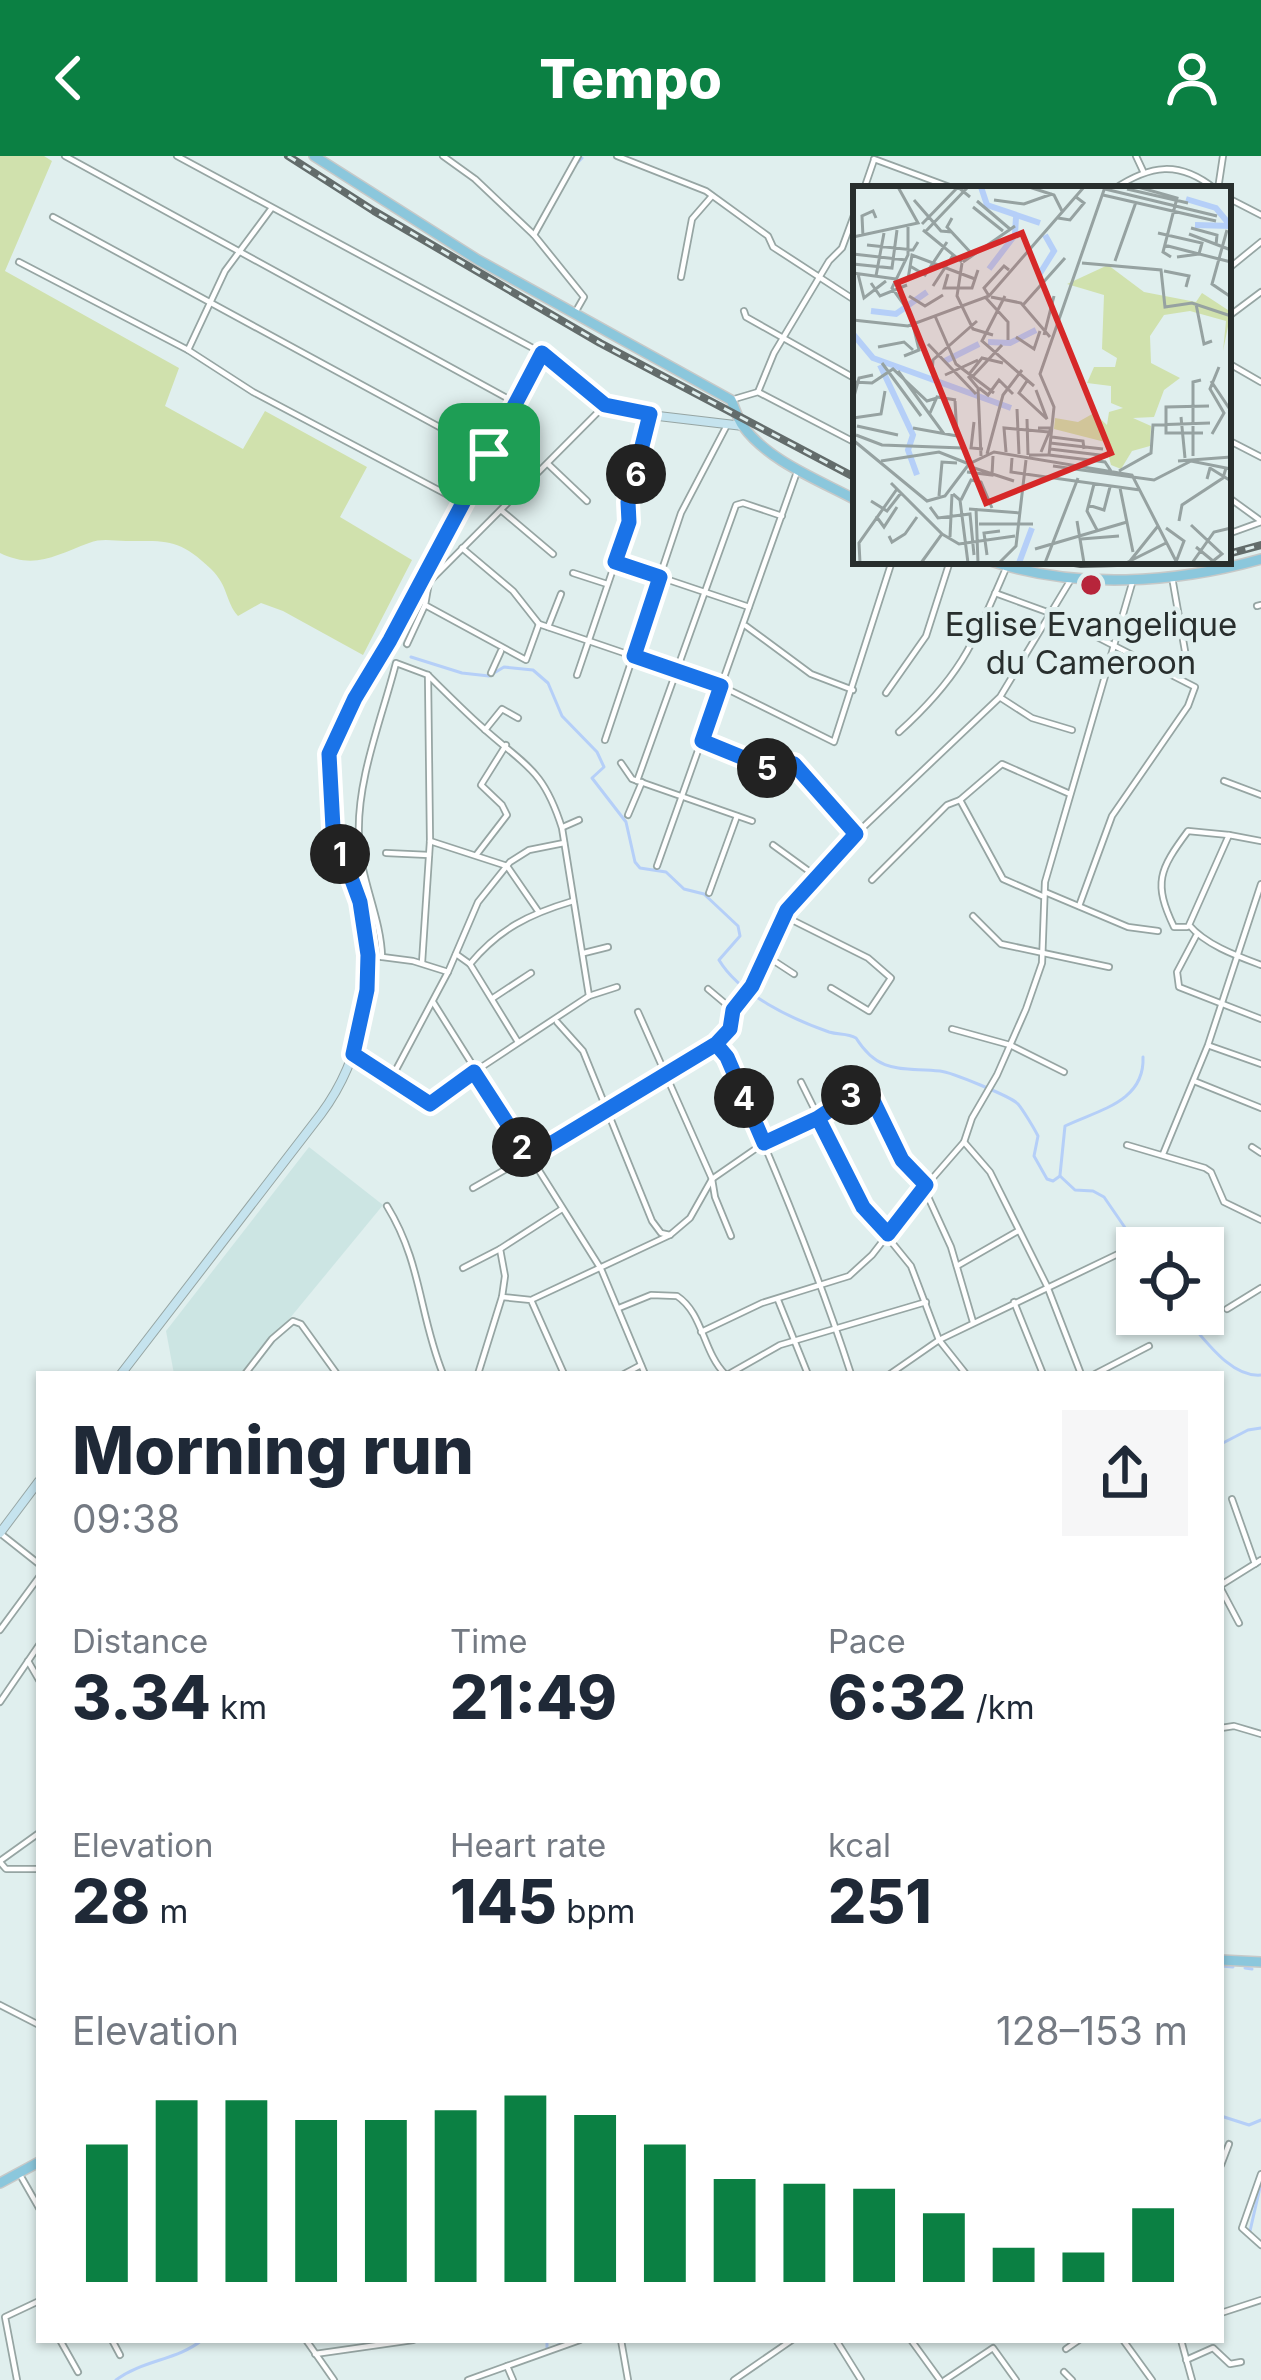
<!DOCTYPE html>
<meta charset="utf-8">
<style>
:root{--surface:#fff;--page:#f6f6f7;--text:#1f2937;--muted:#747a83;--accent:#0b8043}
body{margin:0;font-family:Inter,sans-serif;background:var(--page);color:var(--text);height:100vh;display:flex;flex-direction:column;font-size:45px;white-space:nowrap}
*{box-sizing:border-box;margin:0}
p{font-size:39px;color:var(--muted)}
.icon{flex:none;width:66px;height:66px;fill:none;stroke:currentColor;stroke-width:2;stroke-linecap:round;stroke-linejoin:round}
.map{position:relative;flex:1;overflow:hidden}
.side{position:absolute;left:36px;top:1215px;width:1188px;height:972px;display:flex;flex-direction:column;background:var(--surface);border-radius:0px;box-shadow:0 3px 9px #0004}
.side>*{flex:none}
.fabs{position:absolute;left:1116px;top:1071px;display:grid;gap:24px}
.fabs a{display:grid;place-items:center;width:108px;height:108px;border-radius:0px;background:var(--surface);box-shadow:0 3px 9px #0004;font-size:60px}
.pin{position:absolute;display:grid;place-items:center;width:102px;height:102px;color:#fff;margin:-51px;border-radius:24px;box-shadow:0 6px 18px #0006}
.km{position:absolute;width:60px;height:60px;margin:-30px;border-radius:50%;background:#222;color:#fff;font-size:33px;line-height:60px;text-align:center}
.round{display:grid;place-items:center;flex:none;width:126px;height:126px;border-radius:0px;background:var(--page)}
.head{display:flex;align-items:center;justify-content:space-between;height:204px;padding:0 36px}
h1{font-size:66px;font-weight:800;line-height:90px}
.metrics{display:grid;grid-template-columns:repeat(3,1fr);gap:18px;height:204px;padding:12px 36px}
.metrics div{display:grid;align-content:center}
.metrics b{font-size:60px;font-weight:800}
.metrics small{font-size:33px;font-weight:400}
.metrics p{font-size:33px}
.chart{height:336px;padding:24px 36px}
.chart p{display:flex;justify-content:space-between}
.chart svg{width:100%;height:216px;margin-top:12px;stroke:var(--accent);stroke-width:6}
header{display:flex;justify-content:space-between;align-items:center;height:156px;padding:0 36px;background:var(--accent);color:#fff;font-size:54px;font-weight:800}
.map>svg:first-child{display:block}
</style>
<header><svg class="icon" aria-label="back" viewBox="0 0 24 24"><path d="M15 5l-7 7 7 7"/></svg>Tempo<svg class="icon" aria-label="person" viewBox="0 0 24 24"><circle cx="12" cy="8" r="4"/><path d="M4 21q1-7 8-7t8 7"/></svg></header>
<div class="map">
<svg width="1261" height="2224" viewBox="0 0 1261 2224">
<rect width="100%" height="100%" fill="#e0efee"/>
<path fill="#cce5e3" d="M 309,991 L 383,1049 L 244,1218 L 174,1218 L 166,1175 Z"/>
<path fill="#d0e1ad" d="M 0,0 L 44,0 L 52,5 L 5,115 L 179,212 L 165,250 L 243,293 L 265,255 L 367,311 L 340,361 L 412,404 L 363,499 L 283,455 L 261,447 L 238,460 C 225,445 229,431 211,413 C 179,382 166,385 126,385 C 113,385 102,382 89,387 C 56,399 35,414 0,397 Z"/>
<g fill="none" stroke-linecap="round" stroke-linejoin="round">
<g stroke="#b5cff8" stroke-width="3">
<path d="M 578,6 L 582,2"/>
<path d="M 411,501 L 462,517 L 489,520 L 504,511 L 533,514 L 548,527 L 562,560 L 597,596 L 604,611 L 592,622 L 626,666 L 635,706 L 640,712 L 666,716 L 684,733 L 704,738 L 738,770 L 740,780 L 719,804 C 740,839 792,863 829,876 C 839,879 847,877 856,882 C 880,920 903,911 940,915 C 951,916 1012,941 1018,948 C 1023,954 1034,972 1038,980 L 1034,1000 L 1047,1023 L 1053,1025 L 1060,1020 L 1075,1034 L 1093,1035 L 1104,1041 L 1139,1092"/>
<path d="M 1060,1019 L 1065,970 C 1098,954 1145,946 1143,901"/>
<path d="M 1182,1158 C 1202,1179 1229,1222 1261,1219"/>
<path d="M 1221,1288 L 1248,1274 L 1261,1272"/>
<path d="M 1221,1810 L 1233,1811"/>
<path d="M 1245,1812 L 1252,1813"/>
<path d="M 1221,1960 L 1249,1969 L 1261,1964"/>
<path d="M 1250,2075 L 1261,2027"/>
<path d="M 547,2184 L 547,2194"/>
<path d="M 558,2189 L 572,2184"/>
<path d="M 116,2224 C 142,2204 178,2204 202,2184"/>
</g>
<g stroke="#96a5a3" stroke-width="8">
<g id="minor">
<path d="M 65,0 L 516,247"/>
<path d="M 177,0 L 542,197"/>
<path d="M 443,0 L 475,23 L 534,79 L 584,141 L 576,155"/>
<path d="M 617,0 L 706,35 L 768,80 L 773,91 L 856,145"/>
<path d="M 1136,0 L 1143,15"/>
<path d="M 874,3 L 955,33"/>
<path d="M 864,33 L 874,4"/>
<path d="M 1114,33 C 1150,9 1179,4 1215,33"/>
<path d="M 1218,33 L 1223,0"/>
<path d="M 1228,42 L 1261,59"/>
<path d="M 271,53 L 225,115 L 188,194 L 253,236 L 463,347"/>
<path d="M 53,61 L 489,298"/>
<path d="M 534,79 L 578,0"/>
<path d="M 19,106 L 188,194"/>
<path d="M 1228,113 L 1261,86"/>
<path d="M 681,121 L 692,63 L 712,40"/>
<path d="M 744,155 L 746,161 L 856,223"/>
<path d="M 1229,160 L 1261,136"/>
<path d="M 1228,207 L 1261,226"/>
<path d="M 758,236 L 774,197 L 829,105 L 842,92 L 856,54"/>
<path d="M 731,244 L 758,236 L 856,287"/>
<path d="M 1228,284 L 1261,301"/>
<path d="M 548,308 L 587,345"/>
<path d="M 1228,341 L 1261,365"/>
<path d="M 502,355 L 553,398"/>
<path d="M 1228,378 L 1261,366"/>
<path d="M 462,392 L 513,435 L 539,468 L 721,530 L 834,586 L 892,405"/>
<path d="M 615,406 L 749,451"/>
<path d="M 573,417 L 607,428"/>
<path d="M 1172,421 L 1185,495"/>
<path d="M 995,437 L 1050,457 L 1195,531 L 1188,550 L 1112,660 L 1079,750"/>
<path d="M 1257,450 L 1261,449"/>
<path d="M 539,468 L 526,504 L 425,449 L 429,426 L 605,249"/>
<path d="M 746,470 L 811,518 L 853,534"/>
<path d="M 548,471 L 561,438"/>
<path d="M 407,488 L 425,449"/>
<path d="M 491,517 L 501,495"/>
<path d="M 577,519 L 629,366 L 628,346 L 650,258"/>
<path d="M 886,537 L 926,480 L 950,405"/>
<path d="M 1001,542 L 1032,562 L 1072,574"/>
<path d="M 485,574 L 502,553 L 518,562"/>
<path d="M 899,576 C 962,519 974,486 1007,410"/>
<path d="M 605,584 L 681,357 L 726,271"/>
<path d="M 702,585 L 778,616 L 795,609 L 854,676"/>
<path d="M 621,607 L 632,623 L 752,665"/>
<path d="M 637,625 L 736,349 L 743,347 L 782,360"/>
<path d="M 1224,625 L 1261,639"/>
<path d="M 960,644 L 1002,608 L 1070,638"/>
<path d="M 628,659 L 642,626"/>
<path d="M 563,671 L 579,664"/>
<path d="M 430,685 L 507,710 L 538,755"/>
<path d="M 1261,685 L 1229,679 L 1189,769 C 1206,789 1237,800 1261,809"/>
<path d="M 773,689 L 817,721"/>
<path d="M 386,697 L 429,699"/>
<path d="M 477,698 L 507,659 L 502,649 L 481,629 L 506,589"/>
<path d="M 657,710 L 798,313"/>
<path d="M 872,724 L 947,649 L 960,644 L 1003,723 L 1042,740"/>
<path d="M 1045,736 L 1128,771 L 1158,775"/>
<path d="M 709,737 L 737,660"/>
<path d="M 784,760 L 868,802 L 891,822 L 869,855 L 831,832"/>
<path d="M 973,760 L 1001,788 L 1109,811"/>
<path d="M 1187,771 L 1174,771 C 1153,727 1159,714 1188,675 L 1229,679"/>
<path d="M 1196,780 L 1177,816 L 1179,831 L 1261,863"/>
<path d="M 584,797 L 608,791"/>
<path d="M 456,798 L 470,808 L 518,886"/>
<path d="M 367,799 L 413,805 L 448,816"/>
<path d="M 765,799 L 794,818"/>
<path d="M 382,801 C 381,761 360,723 359,682 C 356,625 382,562 396,507 L 428,519"/>
<path d="M 470,808 C 499,773 529,758 573,745"/>
<path d="M 708,833 L 733,854"/>
<path d="M 589,840 L 617,831"/>
<path d="M 493,842 L 531,817"/>
<path d="M 433,846 L 601,1113 L 645,1218"/>
<path d="M 638,856 L 712,1023 L 764,987 L 818,962 L 866,930 L 902,1004 L 925,1028"/>
<path d="M 557,866 L 583,895 L 652,1065 L 661,1077 L 670,1079"/>
<path d="M 952,873 L 1010,889 L 1064,916"/>
<path d="M 716,888 C 736,911 745,944 757,972 C 792,1053 824,1135 851,1218"/>
<path d="M 1210,890 L 1261,908"/>
<path d="M 353,897 L 424,946 L 435,947 L 474,916 L 589,840 L 562,672 C 543,612 525,610 482,571 C 464,555 446,537 428,519 L 430,685 L 422,807"/>
<path d="M 390,925 L 448,816 L 478,746 L 510,706 L 529,694 L 564,687"/>
<path d="M 1194,925 L 1261,952"/>
<path d="M 801,926 L 863,1051 L 911,1110 L 939,1184 L 966,1218"/>
<path d="M 964,986 L 990,1016 L 1047,1130 L 1081,1218"/>
<path d="M 1127,989 L 1205,1012 L 1211,1016 L 1224,1046 L 1261,1064"/>
<path d="M 1252,991 L 1261,997"/>
<path d="M 1163,998 L 1208,889 L 1261,728"/>
<path d="M 712,1023 L 715,1041 L 731,1080"/>
<path d="M 473,1032 L 637,938 L 726,879 L 733,854 L 751,831 L 787,754 L 856,678 L 1000,541 L 1070,425"/>
<path d="M 387,1050 C 422,1107 419,1159 443,1218"/>
<path d="M 562,1053 L 500,1093 L 505,1120 L 502,1141 L 531,1144 L 564,1218"/>
<path d="M 957,1110 L 1018,1075"/>
<path d="M 463,1112 L 500,1093"/>
<path d="M 533,1143 L 670,1079 L 690,1062 L 712,1023"/>
<path d="M 778,1144 L 807,1216"/>
<path d="M 1014,1146 L 1043,1218"/>
<path d="M 619,1152 L 651,1139 L 677,1140 C 703,1157 703,1196 725,1218"/>
<path d="M 1227,1153 L 1261,1132"/>
<path d="M 973,1166 L 951,1091 L 924,1032 L 964,986 L 972,962 L 997,919 L 1026,853 L 1042,807 L 1045,726 L 1133,424"/>
<path d="M 701,1176 L 762,1147 L 849,1120 L 872,1099 L 924,1032"/>
<path d="M 245,1218 L 272,1183 L 293,1165 L 301,1168 L 337,1218"/>
<path d="M 478,1218 L 502,1141"/>
<path d="M 624,1218 L 641,1209"/>
<path d="M 729,1218 L 780,1189 L 926,1146"/>
<path d="M 890,1218 L 939,1184 L 1118,1098"/>
<path d="M 1095,1218 L 1149,1190"/>
<path d="M 1232,1343 L 1255,1408"/>
<path d="M 1,1378 L 39,1408"/>
<path d="M 1221,1429 L 1261,1404"/>
<path d="M 1221,1433 L 1239,1467"/>
<path d="M 0,1474 L 39,1421"/>
<path d="M 28,1505 L 39,1524"/>
<path d="M 0,1546 L 39,1489"/>
<path d="M 1221,1572 L 1234,1570 L 1261,1578"/>
<path d="M 0,1705 L 39,1677"/>
<path d="M 0,1706 L 6,1713 L 39,1713"/>
<path d="M 0,1849 L 39,1869"/>
<path d="M 1221,2009 L 1229,1988"/>
<path d="M 19,2017 L 39,2052"/>
<path d="M 1261,2018 L 1242,2072 L 1261,2089"/>
<path d="M 1221,2157 L 1261,2144"/>
<path d="M 60,2184 L 78,2216"/>
<path d="M 112,2184 L 120,2199"/>
<path d="M 306,2184 L 334,2224"/>
<path d="M 621,2184 L 628,2224"/>
<path d="M 836,2184 L 861,2224"/>
<path d="M 911,2184 L 940,2224"/>
<path d="M 1123,2184 L 1152,2224"/>
<path d="M 1181,2184 L 1192,2224"/>
<path d="M 1066,2193 L 1079,2184"/>
<path d="M 315,2198 L 413,2184"/>
<path d="M 1186,2204 L 1213,2192 L 1230,2208 L 1241,2206"/>
<path d="M 507,2210 L 513,2224"/>
<path d="M 1064,2216 L 1072,2224"/>
<path d="M 17,2224 L 5,2161 L 39,2145"/>
<path d="M 468,2224 L 580,2184"/>
<path d="M 734,2224 L 792,2184"/>
<path d="M 945,2224 L 993,2192 L 1016,2224"/>
</g>
</g>
<g stroke="#96a5a3" stroke-width="10">
<g id="secondary">
<path d="M 121,1218 L 321,958 C 365,899 378,816 360,745 C 356,730 346,717 341,702 C 329,668 324,628 330,592 L 542,197 L 605,249 L 633,257 L 743,270"/>
<path d="M 0,1377 L 39,1325"/>
</g>
</g>
<g stroke="#c7c9c8" stroke-width="12">
<g id="primary">
<path d="M 314,0 L 478,104 L 731,244 C 735,252 737,262 743,270 C 768,305 819,324 856,344"/>
<path d="M 991,405 C 1076,434 1176,427 1261,403"/>
<path d="M 1221,1804 L 1261,1806"/>
<path d="M 0,2027 L 39,2006"/>
</g>
</g>
<use href="#minor" stroke="#fff" stroke-width="4.5"/>
<use href="#secondary" stroke="#c5e3ee" stroke-width="8"/>
<use href="#primary" stroke="#8bc7dc" stroke-width="9"/>
<g stroke="#636c6b" stroke-width="8">
<g id="rail">
<path d="M 288,0 L 374,55 L 600,187 L 856,322"/>
<path d="M 1228,398 L 1261,389"/>
<path d="M 1061,405 L 1081,408 L 1189,405"/>
</g>
</g>
<use href="#rail" stroke="#e0efee" stroke-width="3" stroke-dasharray="9" stroke-linecap="butt"/>
</g>
<g fill="none" stroke-linecap="round" stroke-linejoin="round">
<g stroke="#fff" stroke-width="24">
<path id="route" d="M 489,298 L 390,484 L 355,542 L 329,598 L 333,672 L 360,746 L 368,799 L 367,834 L 353,898 L 430,948 L 474,916 L 529,1001 L 716,888 L 727,901 L 764,987 L 818,962 L 866,930 L 902,1004 L 926,1029 L 888,1078 L 863,1051 L 818,962 L 764,987 L 727,901 L 716,888 L 730,873 L 733,854 L 752,830 L 787,754 L 856,678 L 794,608 L 778,616 L 702,585 L 721,530 L 634,500 L 660,421 L 615,406 L 629,366 L 628,346 L 650,258 L 605,249 L 542,197 L 489,298"/>
</g>
<use href="#route" stroke="#1a73e8" stroke-width="15"/>
</g>
<circle fill="#b7253b" stroke="#e0efee" stroke-width="4.5" cx="1091" cy="429" r="12"/>
<g text-anchor="middle" dominant-baseline="central" stroke-width="10" stroke-linejoin="round" paint-order="stroke">
<g font-size="33" fill="#282e2d" stroke="#e0efee">
<text x="1091" y="468">Eglise Evangelique<tspan x="1091" dy="38">du Cameroon</tspan></text>
</g>
</g>
<g transform="translate(853 30)">
<rect width="378" height="378" fill="#e0efee"/>
<path d="M 255,79 L 291,106 L 343,116 L 349,107 L 378,126 L 370,165 L 373,135 L 337,125 L 311,129 L 297,150 L 298,177 L 327,192 L 311,204 L 301,231 L 280,232 L 298,240 L 297,260 L 279,265 L 268,283 L 258,279 L 252,256 L 201,243 L 202,232 L 225,236 L 241,227 L 254,239 L 256,226 L 270,222 L 258,217 L 258,200 L 234,197 L 241,181 L 262,181 L 264,172 L 249,163 L 251,109 L 214,98 Z" fill="#d0e1ad"/>
<path fill="none" stroke="#b5cff8" stroke-width="6" d="M 128,1 L 134,19 L 187,37M 333,13 L 363,22 L 377,39M 342,39 L 378,40M 136,83 L 162,49 L 163,31M 186,89 L 201,65 L 192,49M 18,125 L 43,128 L 74,106M 0,148 L 20,172 L 158,222M 135,156 L 157,157 L 183,144M 92,175 L 126,158M 27,179 L 60,249 L 55,264 L 64,289M 166,377 L 179,342"/>
<path fill="none" stroke="#96a2a1" stroke-width="3" d="M 176,1 L 201,9 L 209,25M 285,1 L 324,12 L 310,66 L 318,71M 252,3 L 364,30M 274,3 L 335,17M 250,9 L 363,35M 61,14 L 88,45 L 99,46M 141,14 L 171,18 L 199,8M 124,15 L 157,43M 120,21 L 150,45M 99,32 L 94,41 L 119,68M 205,32 L 217,34 L 231,17 L 223,11M 69,38 L 105,1 L 117,11M 338,42 L 364,49 L 363,59M 70,44 L 109,76M 374,44 L 359,98 L 378,111M 72,46 L 115,1M 305,47 L 349,57 L 346,68 L 378,76M 336,48 L 378,64M 0,51 L 65,37 L 45,1M 10,51 L 9,30 L 20,25 L 23,32M 14,59 L 60,64 L 65,56M 311,59 L 346,68 L 324,71M 0,68 L 53,74M 262,75 L 283,16M 110,76 L 162,40M 109,77 L 104,110 L 120,143 L 140,149M 229,77 L 308,84 L 312,121 L 339,117 L 378,130M 0,78 L 39,82 L 44,44M 57,80 L 72,89 L 94,56M 311,85 L 336,90 L 333,101M 0,87 L 43,93M 5,88 L 11,112 L 33,95M 95,88 L 91,102 L 119,102 L 125,84M 23,90 L 31,47M 55,93 L 59,69 L 122,93M 18,97 L 27,110 L 54,99M 80,100 L 101,68M 56,110 L 72,120 L 90,109M 136,110 L 131,102 L 151,80 L 156,84M 152,110 L 129,155 L 181,200M 138,111 L 168,117 L 197,151M 133,112 L 155,136 L 155,154M 343,118 L 351,158 L 359,155M 170,119 L 212,72M 52,120 L 39,102 L 55,69 L 55,41M 82,130 L 103,178 L 141,207M 0,134 L 55,140 L 136,110 L 231,1M 191,149 L 201,110M 163,151 L 181,163 L 187,145M 75,158 L 123,208M 25,161 L 51,156 L 60,164M 51,170 L 66,164 L 60,139M 29,177 L 68,230M 45,185 L 91,248M 79,187 L 80,174 L 124,135M 117,187 L 129,172 L 150,177M 92,189 L 125,174M 115,190 L 125,202 L 128,270M 120,190 L 149,159M 174,195 L 166,207 L 194,233 L 183,204M 358,195 L 378,225M 0,196 L 19,197 L 40,183 L 74,215 L 84,212M 126,202 L 135,209 L 146,194 L 160,208M 0,214 L 6,192 L 20,189M 164,223 L 166,268M 77,227 L 84,211 L 103,214M 328,231 L 332,272M 0,232 L 28,228 L 32,205M 174,233 L 175,269M 121,236 L 118,262 L 130,263M 4,240 L 45,249M 60,242 L 104,250 L 102,215M 185,242 L 198,242 L 188,266M 350,247 L 313,247 L 313,221 L 356,220M 359,248 L 371,227 L 357,203 L 366,181M 3,249 L 29,259 L 110,262M 199,251 L 230,255 L 231,263M 0,254 L 74,315 L 92,310 L 116,278 L 141,266 L 279,289 L 324,377M 197,257 L 250,263M 197,263 L 255,270M 153,266 L 151,242 L 196,246M 134,268 L 150,209 L 169,184M 176,269 L 196,269 L 201,221 L 187,188 L 252,1M 196,269 L 252,276 L 258,285M 340,270 L 340,196 L 348,194M 159,272 L 158,286 L 287,304M 28,275 L 86,266 L 116,278M 325,275 L 378,271M 200,280 L 301,294 L 338,275 L 378,283M 118,281 L 161,295M 266,285 L 298,267 L 300,239 L 357,237M 114,286 L 139,289 L 140,270M 354,293 L 357,282 L 378,295M 38,297 L 89,348 L 68,377M 241,298 L 234,325 L 244,344M 267,302 L 280,366M 100,308 L 107,314 L 115,377M 86,310 L 89,276 L 104,277M 108,314 L 118,294 L 128,296 L 139,322M 18,315 L 34,325 L 48,307M 235,319 L 251,324 L 257,301M 77,321 L 85,332 L 117,328 L 121,369M 123,322 L 125,377M 116,323 L 167,327M 23,330 L 31,341 L 44,321M 224,335 L 231,377M 326,335 L 329,319 L 370,292 L 373,282M 126,338 L 180,338M 338,339 L 369,368 L 360,375 L 343,361M 313,342 L 331,355 L 323,376M 89,348 L 106,358 L 162,350M 36,350 L 39,356 L 52,348 L 64,331M 97,351 L 99,308M 228,353 L 266,350M 182,363 L 274,336M 134,369 L 131,347 L 147,345M 277,375 L 305,340M 7,377 L 6,357 L 44,303M 146,377 L 163,360 L 173,274M 192,377 L 225,292M 273,377 L 313,357M 339,377 L 361,346 L 378,342"/>
<path fill="#d62828" fill-opacity="0.15" stroke="#d62828" stroke-width="6" d="M 169,47 L 258,267 L 133,317 L 44,97 Z"/>
<rect width="378" height="378" fill="none" stroke="#282e2d" stroke-width="6"/>
</g>
</svg>
<div class="fabs">
<a><svg class="icon" aria-label="locate" viewBox="0 0 24 24"><circle cx="12" cy="12" r="6"/><path d="M12 2v4M12 18v4M2 12h4M18 12h4"/></svg></a>
</div>
<div class="pin" style="left:489px;top:298px;background:#1e9e55"><svg class="icon" aria-label="arrive" viewBox="0 0 24 24"><path d="M6 21V4h12l-3 4 3 4H6"/></svg></div>
<b class="km" style="left:340px;top:698px">1</b>
<b class="km" style="left:522px;top:991px">2</b>
<b class="km" style="left:851px;top:939px">3</b>
<b class="km" style="left:744px;top:942px">4</b>
<b class="km" style="left:767px;top:612px">5</b>
<b class="km" style="left:636px;top:318px">6</b>
<section class="side">
<div class="head"><div><h1>Morning run</h1><p>09:38</p></div><a class="round"><svg class="icon" aria-label="share" viewBox="0 0 24 24"><path d="M12 15V3M7 8l5-5 5 5M5 13v7h14v-7"/></svg></a></div>
<div class="metrics">
<div><p>Distance</p><b>3.34<small> km</small></b></div>
<div><p>Time</p><b>21:49</b></div>
<div><p>Pace</p><b>6:32<small> /km</small></b></div>
</div>
<div class="metrics">
<div><p>Elevation</p><b>28<small> m</small></b></div>
<div><p>Heart rate</p><b>145<small> bpm</small></b></div>
<div><p>kcal</p><b>251</b></div>
</div>
<div class="chart"><p><span>Elevation</span>128–153 m</p>
<svg viewBox="0 0 160 44" preserveAspectRatio="none"><path d="M5 44V16M15 44V7M25 44V7M35 44V11M45 44V11M55 44V9M65 44V6M75 44V10M85 44V16M95 44V23M105 44V24M115 44V25M125 44V30M135 44V37M145 44V38M155 44V29"/></svg>
</div>
</section>
</div>
